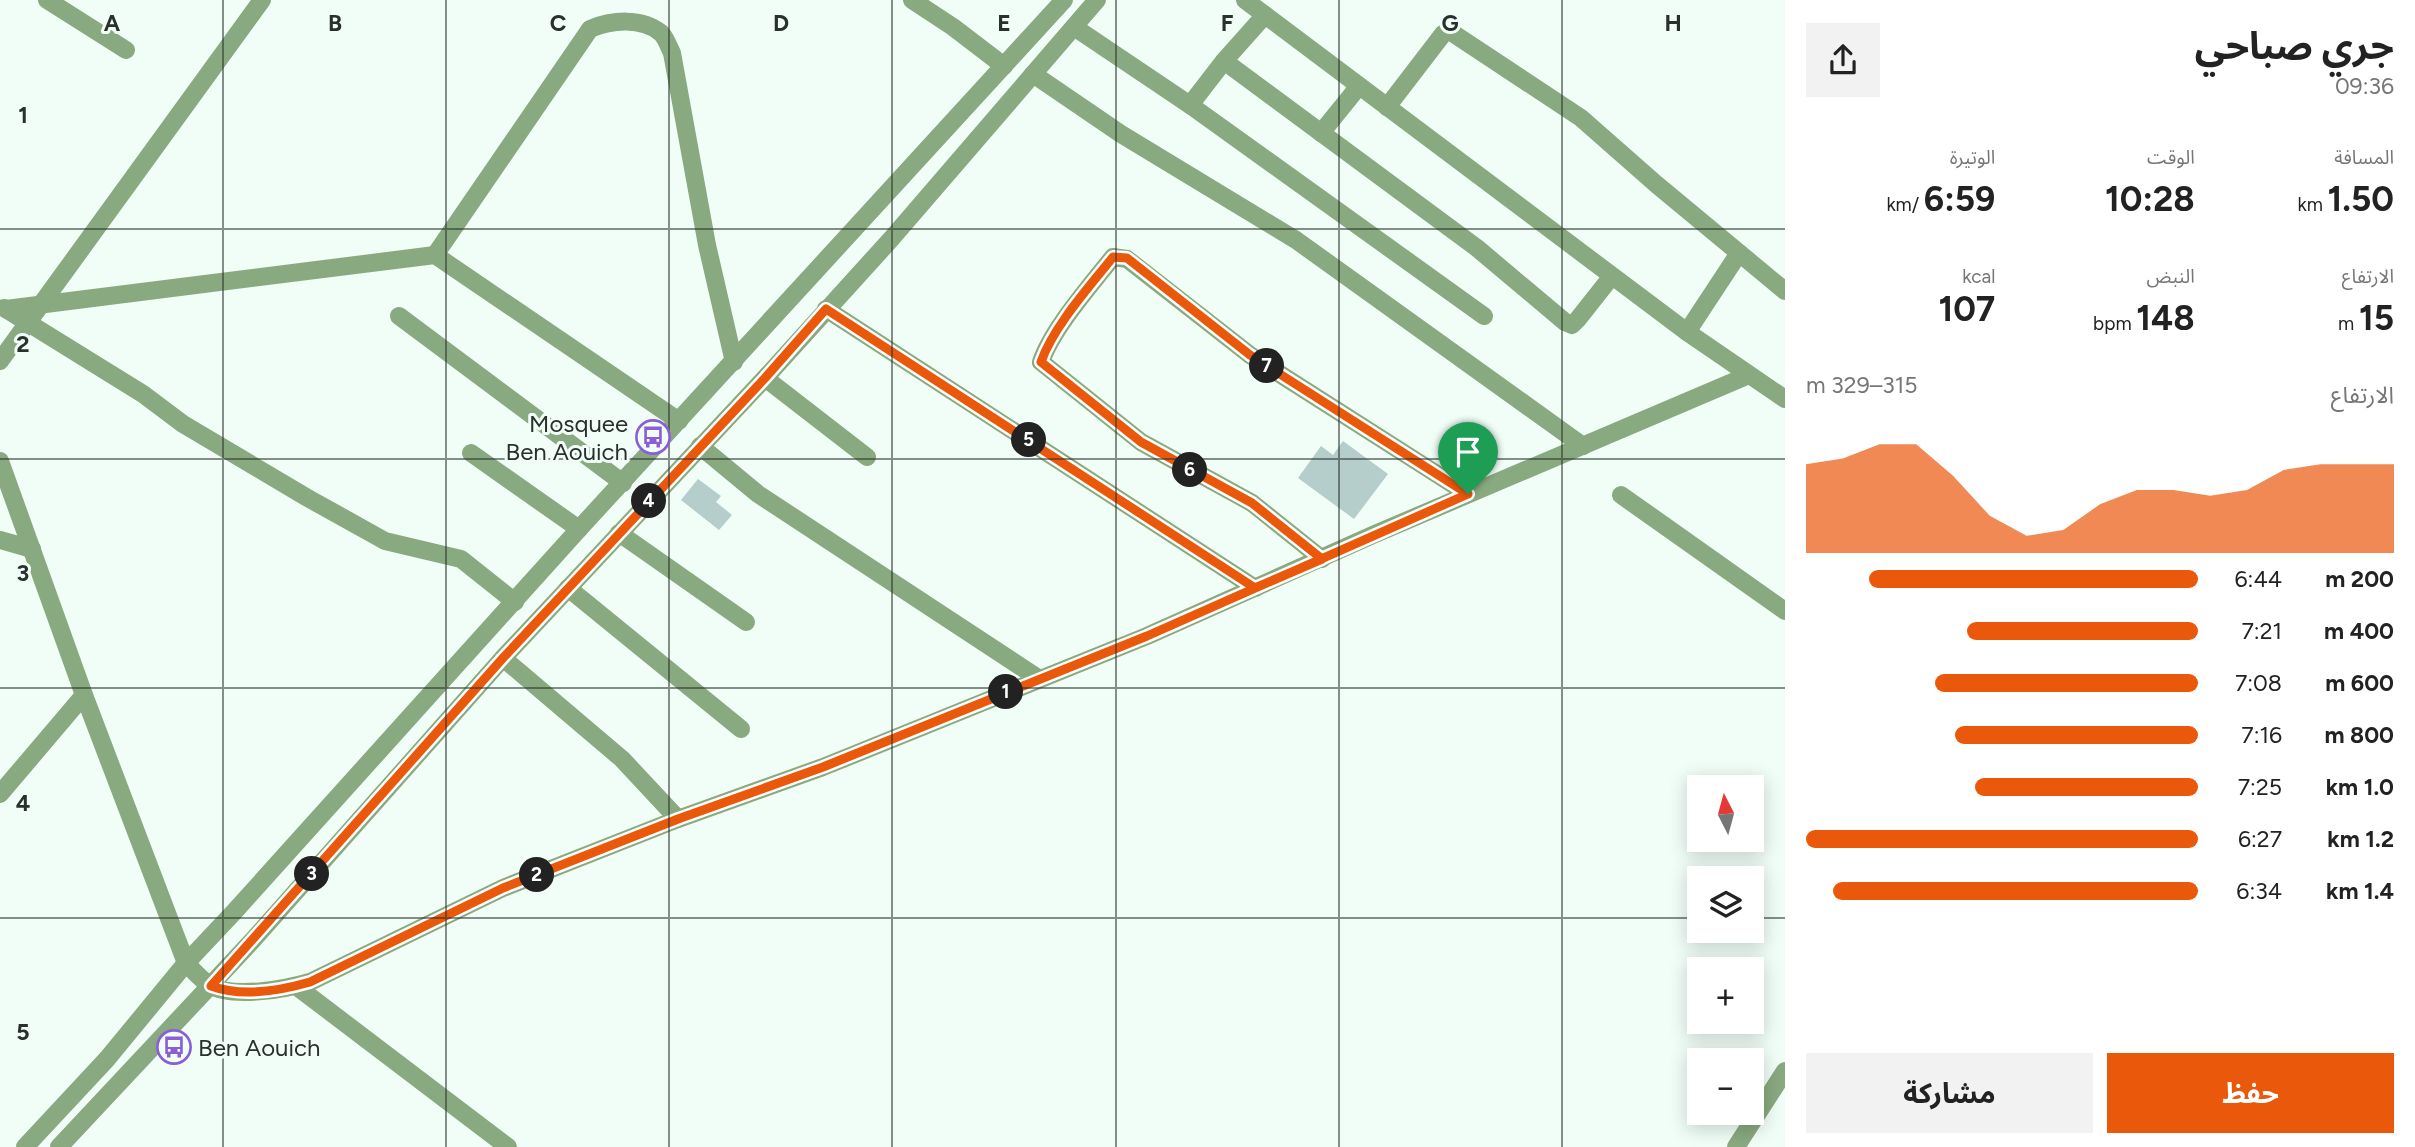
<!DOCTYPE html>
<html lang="ar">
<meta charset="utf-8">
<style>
:root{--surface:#fff;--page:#f2f2f2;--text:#222;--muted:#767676;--accent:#ea580c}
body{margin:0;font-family:Figtree,"Noto Sans Arabic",sans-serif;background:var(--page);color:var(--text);direction:rtl;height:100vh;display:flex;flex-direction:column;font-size:26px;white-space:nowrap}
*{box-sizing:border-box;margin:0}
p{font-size:23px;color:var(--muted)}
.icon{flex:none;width:38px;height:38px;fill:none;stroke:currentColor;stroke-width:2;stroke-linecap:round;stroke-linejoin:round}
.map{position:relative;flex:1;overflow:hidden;direction:ltr}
.drawer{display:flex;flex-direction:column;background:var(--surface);width:630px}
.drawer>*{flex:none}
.needle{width:46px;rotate:354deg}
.controls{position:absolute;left:1687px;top:775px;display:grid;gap:14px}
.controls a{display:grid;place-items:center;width:77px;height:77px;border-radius:0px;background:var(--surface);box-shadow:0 4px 18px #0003;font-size:35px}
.pin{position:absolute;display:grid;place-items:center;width:60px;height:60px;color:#fff;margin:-72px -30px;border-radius:50% 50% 50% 0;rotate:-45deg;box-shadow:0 0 7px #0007}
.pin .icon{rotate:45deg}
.km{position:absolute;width:35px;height:35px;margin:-18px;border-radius:50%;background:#222;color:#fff;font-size:19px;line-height:35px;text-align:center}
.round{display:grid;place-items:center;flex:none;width:74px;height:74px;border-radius:0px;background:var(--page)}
.head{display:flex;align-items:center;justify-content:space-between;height:119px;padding:0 21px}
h1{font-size:38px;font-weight:700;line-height:52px}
.metrics{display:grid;grid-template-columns:repeat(3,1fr);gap:10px;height:119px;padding:7px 21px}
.metrics div{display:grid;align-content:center}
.metrics b{font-size:35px;font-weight:700}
.metrics small{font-size:19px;font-weight:400}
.metrics p{font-size:19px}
.chart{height:196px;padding:14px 21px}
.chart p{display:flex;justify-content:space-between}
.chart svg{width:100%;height:126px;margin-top:7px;fill:var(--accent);opacity:.7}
.button{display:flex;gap:14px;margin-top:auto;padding:14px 21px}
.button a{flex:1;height:80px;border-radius:0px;background:var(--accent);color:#fff;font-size:28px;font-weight:700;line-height:80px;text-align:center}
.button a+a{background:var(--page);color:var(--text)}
ul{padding:0 21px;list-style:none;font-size:23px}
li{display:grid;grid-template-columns:112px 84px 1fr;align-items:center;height:52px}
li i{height:18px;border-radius:9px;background:var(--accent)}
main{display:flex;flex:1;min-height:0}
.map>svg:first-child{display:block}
</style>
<main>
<section class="drawer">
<div class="head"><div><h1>جري صباحي</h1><p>09:36</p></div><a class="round"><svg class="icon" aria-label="share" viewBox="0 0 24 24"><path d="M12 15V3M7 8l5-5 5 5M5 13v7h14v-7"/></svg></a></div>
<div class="metrics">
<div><p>المسافة</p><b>1.50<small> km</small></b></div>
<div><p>الوقت</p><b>10:28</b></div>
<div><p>الوتيرة</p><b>6:59<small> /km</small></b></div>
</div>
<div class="metrics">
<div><p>الارتفاع</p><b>15<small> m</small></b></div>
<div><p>النبض</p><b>148<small> bpm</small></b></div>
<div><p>kcal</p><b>107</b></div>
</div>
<div class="chart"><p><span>الارتفاع</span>315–329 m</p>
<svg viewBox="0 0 160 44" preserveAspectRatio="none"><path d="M0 44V13L10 11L20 6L30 6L40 17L50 31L60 38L70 36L80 27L90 22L100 22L110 24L120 22L130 15L140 13L150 13L160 13V44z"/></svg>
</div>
<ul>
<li><b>200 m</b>6:44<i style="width:84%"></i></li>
<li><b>400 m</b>7:21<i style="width:59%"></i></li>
<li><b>600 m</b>7:08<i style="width:67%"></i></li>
<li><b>800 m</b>7:16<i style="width:62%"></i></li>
<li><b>1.0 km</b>7:25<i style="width:57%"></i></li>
<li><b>1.2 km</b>6:27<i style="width:100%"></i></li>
<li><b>1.4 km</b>6:34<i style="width:93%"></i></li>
</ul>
<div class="button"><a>حفظ</a><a>مشاركة</a></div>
</section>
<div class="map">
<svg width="1785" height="1147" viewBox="0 0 1785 1147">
<rect width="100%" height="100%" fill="#f1fef8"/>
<g fill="#b5cdcb">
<path d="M 1343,441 L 1388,474 L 1354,519 L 1298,478 L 1321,446 L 1333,455 Z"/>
<path d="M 698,479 L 721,496 L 716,502 L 732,515 L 719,530 L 681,500 Z"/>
</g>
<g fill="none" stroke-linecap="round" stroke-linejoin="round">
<g stroke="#89a981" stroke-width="18">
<path d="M 47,0 L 126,50"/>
<path d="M 912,0 L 953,27 L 1004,66"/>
<path d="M 1245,0 L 1687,332 L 1785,399"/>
<path d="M 1074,27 L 1190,105 L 1224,61 L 1265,15"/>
<path d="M 1224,61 L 1477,248 L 1565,322 L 1572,325 L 1578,319 L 1612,276"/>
<path d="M 1033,74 L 1121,134 L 1296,240 L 1583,446"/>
<path d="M 1190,105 L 1484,316"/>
<path d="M 1387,107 L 1443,34 L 1447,31 L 1451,32 L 1581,118 L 1656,184 L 1785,291"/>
<path d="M 1321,133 L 1359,86"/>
<path d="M 435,255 L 590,29 C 611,20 642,17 661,33 C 666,38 669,47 672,53 L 707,245 L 734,362"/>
<path d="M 4,308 L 143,394 L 183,424 L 306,497 L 385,541 L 461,559 L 515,602"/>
<path d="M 6,309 L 435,255 L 679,421"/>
<path d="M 826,309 L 1255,588"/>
<path d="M 399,316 L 623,483"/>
<path d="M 1687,332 L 1739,253"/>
<path d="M 0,361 L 262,0"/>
<path d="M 765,378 L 867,457"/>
<path d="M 700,446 L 758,494 L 1038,678"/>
<path d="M 471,453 L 579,529"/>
<path d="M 0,461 L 84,695 L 186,963 C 193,970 201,980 210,985 C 232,999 286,989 310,982 L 503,888 L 678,819 L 823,767 L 1147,636 L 1375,534 L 1749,375"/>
<path d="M 1621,495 L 1785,611"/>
<path d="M 619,533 L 746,622"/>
<path d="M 0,540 L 32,549"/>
<path d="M 1322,559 L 1252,503 L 1141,442 L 1041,362 C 1052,329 1091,285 1113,257 L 1127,259 L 1250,355 L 1468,494"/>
<path d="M 568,588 L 741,729"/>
<path d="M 503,658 L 622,759 L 678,819"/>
<path d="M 0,794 L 84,695"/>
<path d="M 296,986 L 508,1147"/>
<path d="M 25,1147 L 107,1059 L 186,963 L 234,912 L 579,529 L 1064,0"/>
<path d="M 59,1147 L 252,941 L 503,658 L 765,378 L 892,238 L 1097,0"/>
<path d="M 1736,1147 L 1785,1071"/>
</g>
</g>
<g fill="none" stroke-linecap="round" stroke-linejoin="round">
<g stroke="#fff" stroke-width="14">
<path id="route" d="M 1468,494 L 1147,636 L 823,767 L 678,819 L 503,888 L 310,982 C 279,991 241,997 211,986 L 503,658 L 765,378 L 826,309 L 1255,588 L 1322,559 L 1252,503 L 1141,442 L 1041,362 C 1053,327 1090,286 1113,257 L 1127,258 L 1250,355 L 1468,494"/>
</g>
<use href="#route" stroke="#ea580c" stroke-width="9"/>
</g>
<path fill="none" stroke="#29312e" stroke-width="2" stroke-opacity="0.55" d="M 223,0 L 223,1147M 446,0 L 446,1147M 669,0 L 669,1147M 892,0 L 892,1147M 1116,0 L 1116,1147M 1339,0 L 1339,1147M 1562,0 L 1562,1147M 0,229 L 1785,229M 0,459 L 1785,459M 0,688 L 1785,688M 0,918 L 1699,918M 1752,918 L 1785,918"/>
<defs>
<g id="bus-ring" transform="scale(1.75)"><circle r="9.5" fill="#f1fef8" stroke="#8b5dd6" stroke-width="1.5"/><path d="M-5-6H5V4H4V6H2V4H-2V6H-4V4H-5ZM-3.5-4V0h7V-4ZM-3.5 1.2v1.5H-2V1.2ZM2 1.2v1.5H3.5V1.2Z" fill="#8b5dd6"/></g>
</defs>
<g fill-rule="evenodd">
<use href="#bus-ring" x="653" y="437"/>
<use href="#bus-ring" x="174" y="1047"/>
</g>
<g text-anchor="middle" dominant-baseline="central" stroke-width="6" stroke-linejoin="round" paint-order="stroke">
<g font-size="24" fill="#29312e" stroke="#f1fef8" text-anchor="end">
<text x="628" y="423">Mosquee<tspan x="628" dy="28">Ben Aouich</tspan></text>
<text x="198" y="1047" text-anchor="start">Ben Aouich</text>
</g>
</g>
<g font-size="23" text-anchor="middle" font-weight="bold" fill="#29312e" stroke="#f1fef8" stroke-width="6" stroke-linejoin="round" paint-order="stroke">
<text x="112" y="31">A</text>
<text x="335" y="31">B</text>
<text x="558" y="31">C</text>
<text x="781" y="31">D</text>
<text x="1004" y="31">E</text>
<text x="1227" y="31">F</text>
<text x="1450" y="31">G</text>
<text x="1673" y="31">H</text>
<text x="23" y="123">1</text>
<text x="23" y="352">2</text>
<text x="23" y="581">3</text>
<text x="23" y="811">4</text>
<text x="23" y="1040">5</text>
</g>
</svg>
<div class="controls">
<a><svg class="needle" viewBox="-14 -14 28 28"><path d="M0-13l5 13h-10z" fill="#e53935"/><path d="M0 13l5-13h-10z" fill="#767676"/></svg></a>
<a><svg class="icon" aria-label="layers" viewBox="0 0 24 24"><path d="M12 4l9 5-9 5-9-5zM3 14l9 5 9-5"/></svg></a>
<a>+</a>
<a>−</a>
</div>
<div class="pin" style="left:1468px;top:494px;background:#1e9e55"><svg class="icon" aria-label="arrive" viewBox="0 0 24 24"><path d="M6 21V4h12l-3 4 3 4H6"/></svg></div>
<b class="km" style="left:1006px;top:692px">1</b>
<b class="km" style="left:537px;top:875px">2</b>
<b class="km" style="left:312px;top:874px">3</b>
<b class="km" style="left:649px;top:501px">4</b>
<b class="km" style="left:1029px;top:440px">5</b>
<b class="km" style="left:1190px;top:470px">6</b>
<b class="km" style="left:1267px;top:366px">7</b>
</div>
</main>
